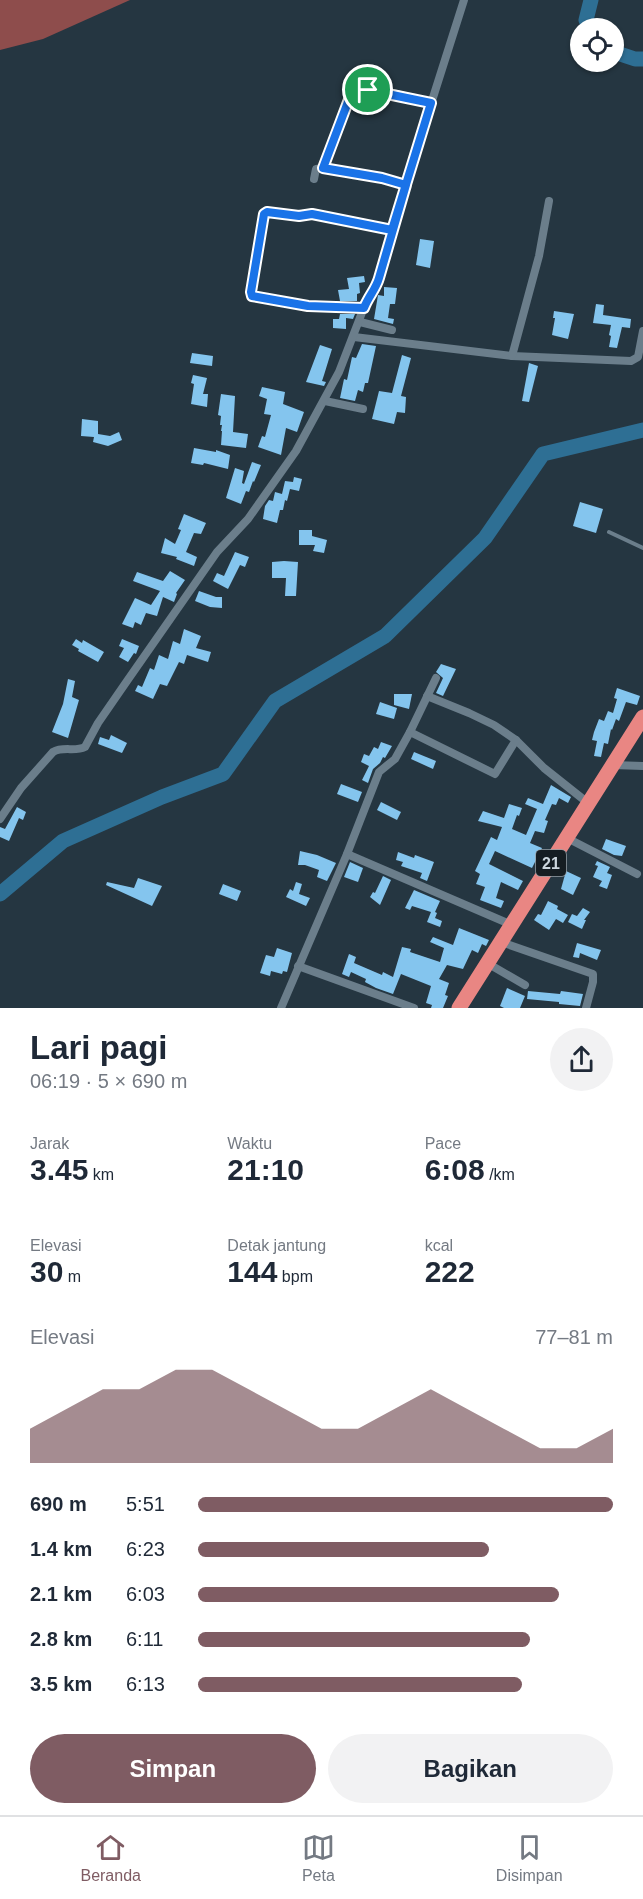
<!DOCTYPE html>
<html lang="id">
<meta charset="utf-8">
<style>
:root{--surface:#fff;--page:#f2f2f3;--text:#1f2937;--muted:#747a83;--line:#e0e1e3;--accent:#7f5c63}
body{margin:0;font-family:Arial,sans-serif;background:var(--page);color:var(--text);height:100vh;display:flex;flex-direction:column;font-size:22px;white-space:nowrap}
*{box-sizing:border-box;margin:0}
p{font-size:20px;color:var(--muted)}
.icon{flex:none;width:33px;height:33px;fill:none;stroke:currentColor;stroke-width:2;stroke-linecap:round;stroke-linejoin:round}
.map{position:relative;height:1008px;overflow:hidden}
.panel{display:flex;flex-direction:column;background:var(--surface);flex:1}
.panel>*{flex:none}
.tools{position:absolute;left:570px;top:18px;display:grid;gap:12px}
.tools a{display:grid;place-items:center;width:54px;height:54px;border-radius:50%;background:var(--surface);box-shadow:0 2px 4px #0004;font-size:30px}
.pin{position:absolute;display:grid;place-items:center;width:51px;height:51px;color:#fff;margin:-26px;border:3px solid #fff;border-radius:50%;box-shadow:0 2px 6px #0007}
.round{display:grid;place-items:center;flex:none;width:63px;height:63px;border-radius:32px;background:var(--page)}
.head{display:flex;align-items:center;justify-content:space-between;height:102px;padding:0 30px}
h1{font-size:33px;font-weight:800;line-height:45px}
.figures{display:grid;grid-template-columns:repeat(3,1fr);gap:9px;height:102px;padding:6px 30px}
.figures div{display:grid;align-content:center}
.figures b{font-size:30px;font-weight:800}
.figures small{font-size:16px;font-weight:400}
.figures p{font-size:16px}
.chart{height:168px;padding:12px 30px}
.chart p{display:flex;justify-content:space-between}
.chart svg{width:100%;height:108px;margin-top:6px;fill:var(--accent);opacity:.7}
.primary-button{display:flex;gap:12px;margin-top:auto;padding:12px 30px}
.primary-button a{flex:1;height:69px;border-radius:36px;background:var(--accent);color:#fff;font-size:24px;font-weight:800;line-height:69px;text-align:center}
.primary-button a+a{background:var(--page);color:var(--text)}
ul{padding:0 30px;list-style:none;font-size:20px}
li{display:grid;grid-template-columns:96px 72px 1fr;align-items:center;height:45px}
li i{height:15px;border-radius:8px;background:var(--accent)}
.menu{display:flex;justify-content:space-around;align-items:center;height:84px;border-top:2px solid var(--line);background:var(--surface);font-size:16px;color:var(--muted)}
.menu a{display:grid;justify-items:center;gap:3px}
.menu .on{color:var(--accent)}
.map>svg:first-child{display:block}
</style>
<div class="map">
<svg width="643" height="1008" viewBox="0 0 643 1008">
<rect width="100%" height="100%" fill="#253641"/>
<path fill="#8e4d4c" d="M 0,0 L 130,0 L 43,39 L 0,50 Z"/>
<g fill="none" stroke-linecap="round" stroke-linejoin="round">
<g stroke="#2e6f94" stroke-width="15">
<path d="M 590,28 L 586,20 L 591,0"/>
<path d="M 614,52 L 635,59 L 643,59"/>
<path d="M 0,894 L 63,841 L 162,797 L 223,774 L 275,701 L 385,636 L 485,538 L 543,454 L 643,430"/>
</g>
</g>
<g fill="#84c5ee">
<path d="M 420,239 L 434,241 L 430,268 L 416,265 Z"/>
<path d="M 364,276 L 365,282 L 359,283 L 360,293 L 357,294 L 357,301 L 340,301 L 338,290 L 349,289 L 347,278 Z"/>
<path d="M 384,287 L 397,288 L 395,304 L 390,304 L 388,318 L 394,319 L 393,324 L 374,319 L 378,295 L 384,296 Z"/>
<path d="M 596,304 L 604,305 L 603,315 L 631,319 L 630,328 L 622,327 L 617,348 L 609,347 L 611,336 L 609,335 L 611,325 L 593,323 Z"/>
<path d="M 554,311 L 574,314 L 568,339 L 552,335 L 555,318 L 553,318 Z"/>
<path d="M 340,314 L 355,314 L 353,319 L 346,318 L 346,329 L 333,328 L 333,319 L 339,319 Z"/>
<path d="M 362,344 L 376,346 L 368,383 L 365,383 L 363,392 L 358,390 L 355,401 L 340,398 L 344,379 L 347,380 L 352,357 L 356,358 Z"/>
<path d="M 320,345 L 332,349 L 324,375 L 322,381 L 326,382 L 324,386 L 306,382 Z"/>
<path d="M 192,353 L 213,356 L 212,366 L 190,363 Z"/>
<path d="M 402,355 L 411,358 L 401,396 L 406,397 L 405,413 L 397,412 L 394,424 L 372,419 L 379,391 L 392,393 Z"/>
<path d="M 529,363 L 538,366 L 529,402 L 522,401 Z"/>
<path d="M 193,375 L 207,378 L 203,394 L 208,394 L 207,407 L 191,404 L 194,384 L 191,383 Z"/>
<path d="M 262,387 L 285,392 L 283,404 L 304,412 L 297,432 L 286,428 L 281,455 L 258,447 L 262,436 L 265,437 L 271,415 L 264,414 L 267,399 L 259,396 Z"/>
<path d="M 221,394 L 235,396 L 233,432 L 248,434 L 246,448 L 221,445 L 222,431 L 221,431 L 222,425 L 220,425 L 221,416 L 218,415 Z"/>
<path d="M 82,419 L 98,421 L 98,434 L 110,436 L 119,432 L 122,440 L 108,446 L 93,442 L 94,437 L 81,436 Z"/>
<path d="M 194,448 L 216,452 L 216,450 L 230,455 L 228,469 L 204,463 L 203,465 L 191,463 Z"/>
<path d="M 252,462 L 261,465 L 254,482 L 253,481 L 249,492 L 246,491 L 241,504 L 226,498 L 235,468 L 244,471 L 242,483 L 244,484 Z"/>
<path d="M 294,477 L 302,479 L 299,491 L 290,489 L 287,501 L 285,500 L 283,510 L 280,510 L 277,523 L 263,519 L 265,506 L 269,500 L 273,501 L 275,492 L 282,494 L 285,481 L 293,482 Z"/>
<path d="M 580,502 L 603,509 L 596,533 L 573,526 Z"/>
<path d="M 184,514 L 206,523 L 201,534 L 194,533 L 186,552 L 197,557 L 194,566 L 176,559 L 177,557 L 161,553 L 165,538 L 175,544 L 181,530 L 178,529 Z"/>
<path d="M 299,530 L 312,530 L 312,536 L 327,540 L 324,553 L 313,551 L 315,545 L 299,545 Z"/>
<path d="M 235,552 L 249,557 L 245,567 L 240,565 L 228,589 L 213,581 L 217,573 L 224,576 Z"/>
<path d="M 284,561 L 298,562 L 296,596 L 285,596 L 286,578 L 272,578 L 272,562 Z"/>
<path d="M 170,571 L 185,580 L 176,593 L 177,594 L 174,602 L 163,597 L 157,616 L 146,613 L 141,625 L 135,622 L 133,628 L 122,624 L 135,598 L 151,605 L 160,591 L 133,581 L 137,572 L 163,581 Z"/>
<path d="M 199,591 L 216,597 L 222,597 L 222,608 L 210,607 L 195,601 Z"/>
<path d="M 184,629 L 201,636 L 196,648 L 211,652 L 208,662 L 187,655 L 184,664 L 179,662 L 167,686 L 160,684 L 153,699 L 135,691 L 138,685 L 142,687 L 150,668 L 154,670 L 159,655 L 168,659 L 173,641 L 180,644 Z"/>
<path d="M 76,639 L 82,643 L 83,640 L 104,652 L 98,662 L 78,651 L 79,649 L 72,645 Z"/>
<path d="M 122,639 L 139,646 L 136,654 L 134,653 L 128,662 L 119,657 L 124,648 L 119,646 Z"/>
<path d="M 441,664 L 456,669 L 443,696 L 436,693 L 443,678 L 436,672 Z"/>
<path d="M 68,679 L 75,681 L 72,697 L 79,700 L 68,738 L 52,732 L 63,704 Z"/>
<path d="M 617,688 L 640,696 L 637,705 L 626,702 L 619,721 L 616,719 L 612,730 L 611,729 L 608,744 L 604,743 L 601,757 L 594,756 L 597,741 L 592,740 L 594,732 L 599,719 L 604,721 L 608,711 L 613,713 L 617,699 L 614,698 Z"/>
<path d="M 394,694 L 412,694 L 409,709 L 394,705 Z"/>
<path d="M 380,702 L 397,708 L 394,719 L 376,714 Z"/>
<path d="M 111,735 L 127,743 L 122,753 L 98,744 L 100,737 L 109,740 Z"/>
<path d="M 381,742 L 392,746 L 385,758 L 383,757 L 380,763 L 373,769 L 368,783 L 362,780 L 369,766 L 361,762 L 364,754 L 369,756 L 374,747 L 378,749 Z"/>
<path d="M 414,752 L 436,761 L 433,769 L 411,759 Z"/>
<path d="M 341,784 L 362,792 L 358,802 L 337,794 Z"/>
<path d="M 551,785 L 571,797 L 568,803 L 559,798 L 556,805 L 552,804 L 545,820 L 548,821 L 544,833 L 535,831 L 530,843 L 542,848 L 532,868 L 495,851 L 489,864 L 523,881 L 518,890 L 501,882 L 496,898 L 504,901 L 501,908 L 480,900 L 485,887 L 476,884 L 480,874 L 475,871 L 491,837 L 497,840 L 502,827 L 478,821 L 483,811 L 504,818 L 509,804 L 522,808 L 519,816 L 517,815 L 512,829 L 526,835 L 537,809 L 525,804 L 528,798 L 543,804 Z"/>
<path d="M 381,802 L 401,812 L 397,820 L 377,810 Z"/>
<path d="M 17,807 L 26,812 L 23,820 L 19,818 L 9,841 L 0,837 L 0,827 L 5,829 Z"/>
<path d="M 606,839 L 626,846 L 622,856 L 614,855 L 602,849 Z"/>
<path d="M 300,851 L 317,855 L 336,863 L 327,881 L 317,877 L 319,870 L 305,865 L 298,865 Z"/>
<path d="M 398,852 L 414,858 L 415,855 L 434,862 L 427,881 L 420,878 L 422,873 L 401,866 L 403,862 L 396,860 Z"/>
<path d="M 597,861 L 610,867 L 607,873 L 612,875 L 607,889 L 599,886 L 602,881 L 593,877 L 598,866 L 595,865 Z"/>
<path d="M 350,862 L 363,868 L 358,882 L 344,877 Z"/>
<path d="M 566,871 L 581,878 L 573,895 L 561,889 Z"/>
<path d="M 383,876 L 391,880 L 380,905 L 370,897 L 373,892 L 375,893 Z"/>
<path d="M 138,878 L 162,886 L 152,906 L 106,885 L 107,882 L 134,888 Z"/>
<path d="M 296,882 L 302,884 L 299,894 L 310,898 L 306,906 L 286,897 L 290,889 L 293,891 Z"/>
<path d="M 223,884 L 241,891 L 237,901 L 219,894 Z"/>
<path d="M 414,890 L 440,901 L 435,912 L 437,913 L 435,918 L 442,921 L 440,927 L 427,922 L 431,912 L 412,906 L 410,910 L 405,908 Z"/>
<path d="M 548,901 L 558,906 L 557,909 L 568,915 L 563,923 L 556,919 L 549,930 L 534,920 L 538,914 L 541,915 Z"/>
<path d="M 583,908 L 590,912 L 584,920 L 586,920 L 582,929 L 568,922 L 572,914 L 577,916 Z"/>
<path d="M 459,928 L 489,940 L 486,946 L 482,944 L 478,953 L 472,950 L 463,969 L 447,965 L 439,979 L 449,983 L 445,995 L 448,996 L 443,1008 L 431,1008 L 432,1005 L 426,1003 L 431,986 L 401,974 L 393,994 L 376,988 L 365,982 L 366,979 L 351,972 L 349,977 L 342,974 L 349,954 L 356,957 L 354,963 L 382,975 L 383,972 L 393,977 L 402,947 L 411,949 L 410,952 L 440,962 L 444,948 L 430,942 L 433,937 L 453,945 Z"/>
<path d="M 577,943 L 601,950 L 597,960 L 580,953 L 579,958 L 573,957 Z"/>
<path d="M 277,948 L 292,953 L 287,972 L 283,971 L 282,974 L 271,971 L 270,976 L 260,973 L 266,955 L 274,957 Z"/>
<path d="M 507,988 L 525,996 L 520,1008 L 504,1008 L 500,1006 Z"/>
<path d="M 528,991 L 560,994 L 561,991 L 583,994 L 580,1006 L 559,1004 L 559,1002 L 527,999 Z"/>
</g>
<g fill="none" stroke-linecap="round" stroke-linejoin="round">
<path stroke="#6b7e8b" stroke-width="4" d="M 609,532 L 643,548"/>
<g stroke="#6b7e8b" stroke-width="8">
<path d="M 314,179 L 316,169 L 323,168"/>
<path d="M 406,185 L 382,178 L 323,168 L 334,135 L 353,92 C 372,84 411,98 431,103"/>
<path d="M 364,308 L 308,306 L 252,296 L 251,293 L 264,215 L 269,211 L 299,216 L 312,214 L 392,230"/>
<path d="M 360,322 L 392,330"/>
<path d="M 354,337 L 512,356 L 631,361 L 638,357 L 643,331"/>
<path d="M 512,356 L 539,256 L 549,201"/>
<path d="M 325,401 L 363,409"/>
<path d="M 427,696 L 469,713 L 494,725 L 516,740 L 544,768 L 588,803"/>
<path d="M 410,732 L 495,774 L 516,740"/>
<path d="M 613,765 L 643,766"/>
<path d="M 0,819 L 21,788 L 53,752 C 63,746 75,752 85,747 L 98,723 L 127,681 L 217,552 L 248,519 L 296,451 L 339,372 L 368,297 L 377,284 L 416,151 L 464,0"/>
<path d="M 567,838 L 637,874"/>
<path d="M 347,854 L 512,925"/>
<path d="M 501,942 L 593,974 L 593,982 L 586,1008"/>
<path d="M 487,963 L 525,985"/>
<path d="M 298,966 L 414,1008"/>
<path d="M 281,1008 L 347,854 L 379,772 L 395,759 L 410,732 L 436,678"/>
</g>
<path stroke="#e98683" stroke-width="15" d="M 459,1008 L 643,717"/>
</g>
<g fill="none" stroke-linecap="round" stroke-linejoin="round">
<g stroke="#fff" stroke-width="12">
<path id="route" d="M 368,90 L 431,103 L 392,230 L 312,214 L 299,216 L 267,212 L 264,214 L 251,292 L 252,296 L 308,306 L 364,308 C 368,297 376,289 379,278 C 388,247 397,216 406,185 L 382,178 L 323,168 L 351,94 L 356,90 L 368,90"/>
</g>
<use href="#route" stroke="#1a73e8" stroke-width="8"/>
</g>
<g text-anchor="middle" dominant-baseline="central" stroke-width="6" stroke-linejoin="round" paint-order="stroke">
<rect fill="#151d22" stroke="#959ea5" stroke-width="1.5" x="536" y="850" width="30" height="26" rx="4.5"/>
<g font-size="16" font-weight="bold" fill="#ccd6dd">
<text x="551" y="863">21</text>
</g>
</g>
</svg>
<div class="tools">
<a><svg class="icon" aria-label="locate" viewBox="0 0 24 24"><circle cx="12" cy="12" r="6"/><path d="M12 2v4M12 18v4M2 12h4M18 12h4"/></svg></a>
</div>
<div class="pin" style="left:368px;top:90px;background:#1e9e55"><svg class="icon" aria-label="arrive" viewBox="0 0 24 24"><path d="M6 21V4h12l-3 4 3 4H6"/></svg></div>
</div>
<section class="panel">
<div class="head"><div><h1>Lari pagi</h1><p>06:19 · 5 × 690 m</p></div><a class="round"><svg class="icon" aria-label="share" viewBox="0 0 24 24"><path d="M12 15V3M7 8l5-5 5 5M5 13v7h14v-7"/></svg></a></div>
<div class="figures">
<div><p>Jarak</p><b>3.45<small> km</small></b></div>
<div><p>Waktu</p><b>21:10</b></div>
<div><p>Pace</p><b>6:08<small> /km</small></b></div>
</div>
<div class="figures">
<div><p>Elevasi</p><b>30<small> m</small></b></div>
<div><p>Detak jantung</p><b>144<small> bpm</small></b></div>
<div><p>kcal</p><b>222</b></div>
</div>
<div class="chart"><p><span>Elevasi</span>77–81 m</p>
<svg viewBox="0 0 160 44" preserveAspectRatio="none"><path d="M0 44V30L10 22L20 14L30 14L40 6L50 6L60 14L70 22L80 30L90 30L100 22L110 14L120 22L130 30L140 38L150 38L160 30V44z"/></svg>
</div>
<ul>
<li><b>690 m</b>5:51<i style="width:100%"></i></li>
<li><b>1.4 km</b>6:23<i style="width:70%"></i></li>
<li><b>2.1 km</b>6:03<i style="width:87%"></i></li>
<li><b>2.8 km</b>6:11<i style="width:80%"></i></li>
<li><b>3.5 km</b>6:13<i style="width:78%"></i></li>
</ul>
<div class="primary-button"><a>Simpan</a><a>Bagikan</a></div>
</section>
<nav class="menu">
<a class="on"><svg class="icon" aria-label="home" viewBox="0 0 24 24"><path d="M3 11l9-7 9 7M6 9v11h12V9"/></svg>Beranda</a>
<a><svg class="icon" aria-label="map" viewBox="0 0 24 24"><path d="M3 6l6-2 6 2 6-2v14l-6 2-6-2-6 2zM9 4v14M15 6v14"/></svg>Peta</a>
<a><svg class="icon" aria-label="saved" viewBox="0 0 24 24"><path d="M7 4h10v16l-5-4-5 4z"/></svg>Disimpan</a>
</nav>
